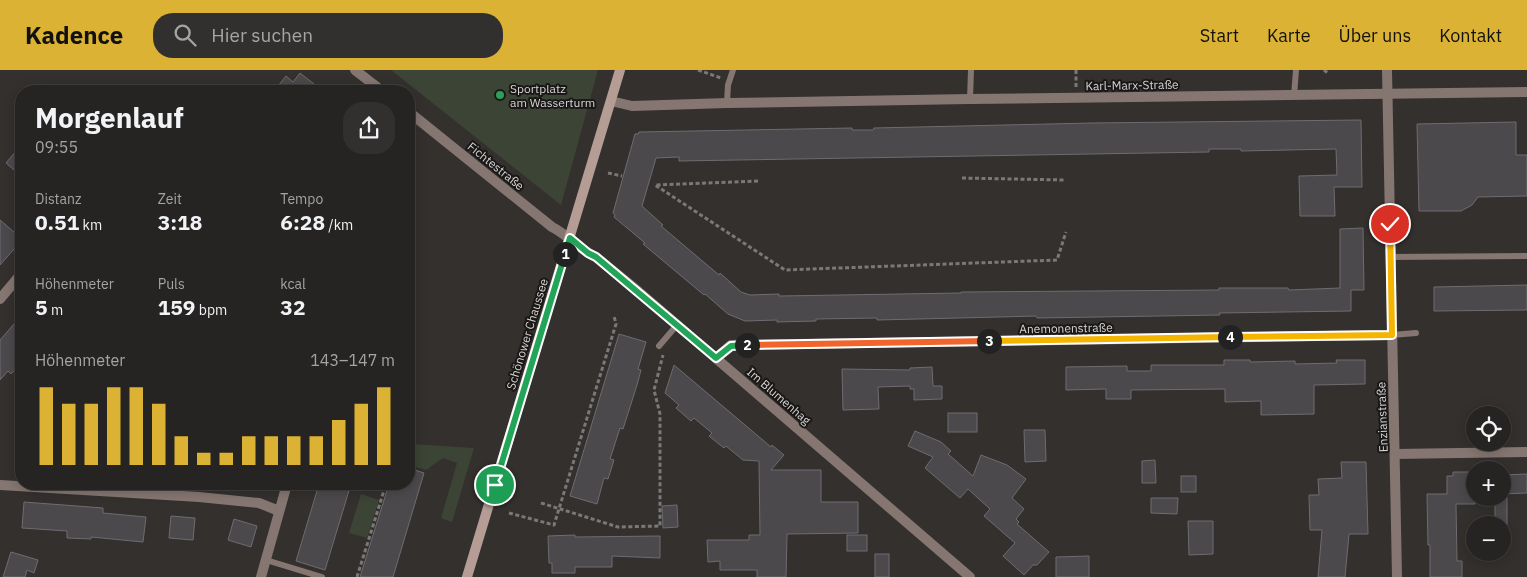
<!DOCTYPE html>
<html lang="de">
<meta charset="utf-8">
<style>
:root{--surface:#262422;--page:#32302f;--text:#f1f3f6;--muted:#a4a4a5;--line:#424140;--accent:#dbb233}
body{margin:0;font-family:"IBM Plex Sans",sans-serif;background:var(--page);color:var(--text);height:100vh;display:flex;flex-direction:column;font-size:19px;white-space:nowrap}
*{box-sizing:border-box;margin:0}
p{font-size:16px;color:var(--muted)}
.icon{flex:none;width:28px;height:28px;fill:none;stroke:currentColor;stroke-width:2;stroke-linecap:round;stroke-linejoin:round}
.map{position:relative;flex:1;overflow:hidden}
.sheet{position:absolute;left:15px;top:15px;width:400px;height:405px;display:flex;flex-direction:column;background:var(--surface);border-radius:20px;box-shadow:0 2px 12px #0003,0 0 0 1px var(--line)}
.sheet>*{flex:none}
.buttons{position:absolute;left:1466px;top:336px;display:grid;gap:10px}
.buttons a{display:grid;place-items:center;width:45px;height:45px;border-radius:50%;background:var(--surface);box-shadow:0 2px 12px #0003,0 0 0 1px var(--line);font-size:25px}
.pin{position:absolute;display:grid;place-items:center;width:42px;height:42px;color:#fff;margin:-21px;border:2px solid #fff;border-radius:50%;box-shadow:0 1px 5px #0007}
.km{position:absolute;width:25px;height:25px;margin:-12px;border-radius:50%;background:#222;color:#fff;font-size:14px;line-height:25px;text-align:center}
.round{display:grid;place-items:center;flex:none;width:52px;height:52px;border-radius:20px;background:var(--page)}
.summary{display:flex;align-items:center;justify-content:space-between;height:85px;padding:0 20px}
h1{font-size:28px;font-weight:700;line-height:38px}
.figures{display:grid;grid-template-columns:repeat(3,1fr);gap:8px;height:85px;padding:5px 20px}
.figures div{display:grid;align-content:center}
.figures b{font-size:21px;font-weight:700}
.figures small{font-size:14px;font-weight:400}
.figures p{font-size:14px}
.chart{height:140px;padding:10px 20px}
.chart p{display:flex;justify-content:space-between}
.chart svg{width:100%;height:90px;margin-top:5px;stroke:var(--accent);stroke-width:6}
header{display:flex;align-items:center;gap:30px;box-sizing:border-box;height:70px;padding:0 25px;background:var(--accent);color:#111}
header strong{font-size:24px}
nav{display:flex;gap:28px;margin-inline-start:auto;font-size:18px}
.search{width:350px;height:45px;background:var(--page);display:flex;align-items:center;gap:12px;box-sizing:border-box;padding:0 18px;border-radius:20px;color:var(--muted);font-size:19px}
.map>svg:first-child{display:block}
</style>
<header>
<strong>Kadence</strong>
<div class="search"><svg class="icon" aria-label="search" viewBox="0 0 24 24"><circle cx="10" cy="10" r="6"/><path d="M15 15l6 6"/></svg>Hier suchen</div>
<nav><a>Start</a><a>Karte</a><a>Über uns</a><a>Kontakt</a></nav>
</header>
<div class="map">
<svg width="1527" height="507" viewBox="0 0 1527 507">
<rect width="100%" height="100%" fill="#33302e"/>
<g fill="#3c4435">
<path d="M 391,0 L 598,0 L 561,135 Z"/>
<path d="M 411,374 L 474,378 L 452,452 L 441,448 L 457,393 L 443,388 L 426,400 L 409,395 Z"/>
<path d="M 361,424 L 379,430 L 367,468 L 349,463 Z"/>
</g>
<g fill="#4b494c" stroke="#6e6c70">
<path d="M 300,3 L 323,21 L 274,21 L 286,6 L 293,12 Z"/>
<path d="M 1361,50 L 1362,117 L 1334,117 L 1335,146 L 1300,146 L 1299,106 L 1337,105 L 1336,79 L 1241,81 L 1241,79 L 1209,79 L 1209,82 L 679,91 L 679,87 L 656,88 L 642,136 L 663,155 L 661,156 L 719,205 L 720,203 L 741,222 L 750,225 L 779,224 L 779,226 L 961,223 L 961,222 L 1219,220 L 1219,218 L 1288,218 L 1289,220 L 1340,218 L 1340,159 L 1363,158 L 1364,220 L 1351,220 L 1351,241 L 1219,243 L 1220,245 L 1037,248 L 1036,246 L 999,247 L 877,250 L 877,248 L 816,249 L 816,251 L 777,252 L 777,250 L 745,251 L 728,244 L 705,224 L 704,225 L 643,174 L 645,173 L 614,147 L 615,145 L 613,143 L 635,64 L 638,64 L 639,62 L 852,58 L 852,60 L 873,60 L 874,58 L 1092,53 Z"/>
<path d="M 1516,52 L 1516,85 L 1527,85 L 1527,126 L 1478,127 L 1472,135 L 1461,141 L 1419,141 L 1417,54 Z"/>
<path d="M 21,75 L 21,106 L 6,93 Z"/>
<path d="M 0,150 L 21,168 L 21,171 L 0,195 Z"/>
<path d="M 1527,215 L 1527,240 L 1434,241 L 1434,217 Z"/>
<path d="M 21,246 L 21,292 L 11,304 L 8,301 L 0,310 L 0,270 Z"/>
<path d="M 619,264 L 646,272 L 638,299 L 641,300 L 637,315 L 623,359 L 620,358 L 610,389 L 614,390 L 608,409 L 604,408 L 597,434 L 570,426 Z"/>
<path d="M 1224,290 L 1250,290 L 1250,292 L 1295,291 L 1295,294 L 1337,293 L 1336,290 L 1365,290 L 1365,314 L 1314,315 L 1314,344 L 1261,345 L 1261,331 L 1225,332 L 1225,319 L 1131,320 L 1131,329 L 1106,329 L 1106,319 L 1066,320 L 1066,297 L 1127,296 L 1127,301 L 1151,301 L 1151,295 L 1224,295 Z"/>
<path d="M 674,295 L 771,377 L 772,375 L 784,385 L 771,400 L 821,400 L 821,432 L 858,432 L 858,463 L 787,464 L 786,507 L 757,507 L 757,500 L 720,500 L 720,491 L 708,492 L 707,470 L 749,470 L 749,465 L 760,465 L 759,391 L 743,390 L 726,376 L 724,378 L 709,366 L 712,363 L 694,348 L 691,351 L 676,338 L 679,335 L 665,323 Z"/>
<path d="M 932,297 L 933,316 L 942,316 L 942,329 L 914,330 L 914,319 L 910,319 L 910,316 L 878,317 L 879,339 L 843,340 L 842,299 L 910,300 L 910,298 Z"/>
<rect x="948" y="343" width="29" height="19"/>
<path d="M 1024,360 L 1045,360 L 1046,391 L 1025,392 Z"/>
<path d="M 915,361 L 941,372 L 951,381 L 948,384 L 973,406 L 981,385 L 1007,395 L 1026,409 L 1012,428 L 1024,439 L 1016,449 L 1019,452 L 1017,454 L 1049,482 L 1037,495 L 1033,495 L 1024,505 L 1003,486 L 1015,473 L 984,446 L 990,439 L 968,419 L 960,428 L 925,398 L 933,387 L 908,376 Z"/>
<path d="M 1155,390 L 1156,413 L 1142,413 L 1142,391 Z"/>
<path d="M 1341,392 L 1366,392 L 1368,464 L 1349,464 L 1345,507 L 1318,507 L 1322,460 L 1310,460 L 1309,425 L 1319,425 L 1318,409 L 1342,408 Z"/>
<path d="M 409,398 L 424,403 L 393,507 L 360,507 L 389,414 L 409,414 Z"/>
<path d="M 1453,402 L 1475,402 L 1475,434 L 1456,434 L 1457,491 L 1462,491 L 1462,507 L 1430,507 L 1430,475 L 1428,475 L 1427,424 L 1447,424 L 1447,406 L 1453,406 Z"/>
<path d="M 1527,404 L 1527,423 L 1502,424 L 1502,405 Z"/>
<rect x="1181" y="406" width="15" height="16"/>
<path d="M 319,414 L 351,414 L 325,500 L 296,491 Z"/>
<path d="M 1151,428 L 1178,428 L 1177,444 L 1151,443 Z"/>
<rect x="1495" y="428" width="12" height="27"/>
<path d="M 24,432 L 103,438 L 103,443 L 146,447 L 143,472 L 91,467 L 91,469 L 67,468 L 67,461 L 22,458 Z"/>
<path d="M 677,435 L 678,457 L 663,458 L 662,436 Z"/>
<path d="M 171,446 L 195,448 L 193,470 L 169,468 Z"/>
<path d="M 234,449 L 257,456 L 251,477 L 228,470 Z"/>
<path d="M 1188,451 L 1213,451 L 1213,484 L 1189,485 Z"/>
<path d="M 575,465 L 575,467 L 660,466 L 660,488 L 612,486 L 612,497 L 575,497 L 575,503 L 552,503 L 552,493 L 549,493 L 548,466 Z"/>
<rect x="847" y="465" width="20" height="16"/>
<path d="M 11,482 L 38,490 L 34,503 L 27,500 L 25,507 L 3,507 Z"/>
<rect x="875" y="484" width="14" height="23"/>
<path d="M 1089,486 L 1089,507 L 1056,507 L 1056,487 Z"/>
</g>
<g fill="none" stroke-linecap="round" stroke-linejoin="round">
<g stroke="#7b7977" stroke-width="3" stroke-dasharray="4 2.5" stroke-linecap="butt">
<path d="M 698,0 L 721,8"/>
<path d="M 1076,0 L 1076,17"/>
<path d="M 1324,0 L 1329,4"/>
<path d="M 608,103 L 622,106"/>
<path d="M 962,108 L 1064,110"/>
<path d="M 758,111 L 655,115 L 785,200 L 1057,190 L 1066,162"/>
<path d="M 541,433 L 618,457 L 660,456 L 660,344 L 654,320 L 663,285"/>
<path d="M 509,443 L 554,455 L 616,254 L 614,246"/>
<path d="M 357,507 L 386,414"/>
</g>
<g stroke="#857671" stroke-width="6">
<path d="M 1294,26 L 1296,0"/>
<path d="M 970,29 L 971,0"/>
<path d="M 727,33 L 728,15 L 733,0"/>
<path d="M 1390,187 L 1527,186"/>
<path d="M 1392,265 L 1416,263"/>
<path d="M 659,276 L 677,255"/>
<path d="M 266,490 L 322,507"/>
</g>
<g stroke="#857671" stroke-width="10">
<path d="M 355,0 L 382,21"/>
<path d="M 1387,0 L 1397,507"/>
<path d="M 611,31 L 632,36 L 727,33 L 970,29 L 1527,22"/>
<path d="M 409,42 L 552,157 C 568,165 580,180 596,187 L 639,222 L 970,507"/>
<path d="M 0,229 L 21,204"/>
<path d="M 716,288 L 731,275 L 1392,265"/>
<path d="M 1395,384 L 1527,382"/>
<path d="M 0,415 L 199,427 L 259,433 L 279,441"/>
<path d="M 261,507 L 287,414"/>
</g>
<path stroke="#b59d95" stroke-width="10" d="M 467,507 L 620,0"/>
</g>
<g fill="none" stroke-linecap="round" stroke-linejoin="round">
<g stroke="#fff" stroke-width="10">
<path id="split-1" d="M 495,415 L 565,184"/>
</g>
<g stroke="#fff" stroke-width="10">
<path id="split-2" d="M 565,184 L 570,168 L 588,183 L 596,187 L 716,288 L 731,276 L 747,275"/>
</g>
<g stroke="#fff" stroke-width="10">
<path id="split-3" d="M 747,275 L 989,271"/>
</g>
<g stroke="#fff" stroke-width="10">
<path id="split-4" d="M 989,271 L 1230,267"/>
</g>
<g stroke="#fff" stroke-width="10">
<path id="split-5" d="M 1230,267 L 1392,265 L 1390,154"/>
</g>
<use href="#split-1" stroke="#22a559" stroke-width="6"/>
<use href="#split-2" stroke="#22a559" stroke-width="6"/>
<use href="#split-3" stroke="#f0652b" stroke-width="6"/>
<use href="#split-4" stroke="#f5b400" stroke-width="6"/>
<use href="#split-5" stroke="#f5b400" stroke-width="6"/>
</g>
<circle fill="#2e9e5b" stroke="#1a1817" stroke-width="2" cx="500" cy="25" r="5"/>
<g text-anchor="middle" dominant-baseline="central" stroke-width="4" stroke-linejoin="round" paint-order="stroke">
<g font-size="12" fill="#d7d5d4" stroke="#1a1817">
<text transform="translate(1132 15) rotate(-1)">Karl-Marx-Straße</text>
<text transform="translate(496 96) rotate(39)">Fichtestraße</text>
<text transform="translate(1066 258) rotate(-1)">Anemonenstraße</text>
<text transform="translate(527 264) rotate(-73)">Schönower Chaussee</text>
<text transform="translate(779 326) rotate(41)">Im Blumenhag</text>
<text transform="translate(1382 347) rotate(-92)">Enzianstraße</text>
</g>
<g font-size="12" fill="#d7d5d4" stroke="#1a1817" text-anchor="start">
<text x="510" y="18">Sportplatz<tspan x="510" dy="14">am Wasserturm</tspan></text>
</g>
</g>
</svg>
<div class="buttons">
<a><svg class="icon" aria-label="locate" viewBox="0 0 24 24"><circle cx="12" cy="12" r="6"/><path d="M12 2v4M12 18v4M2 12h4M18 12h4"/></svg></a>
<a>+</a>
<a>−</a>
</div>
<div class="pin" style="left:495px;top:415px;background:#1e9e55"><svg class="icon" aria-label="arrive" viewBox="0 0 24 24"><path d="M6 21V4h12l-3 4 3 4H6"/></svg></div>
<div class="pin" style="left:1390px;top:154px;background:#d93025"><svg class="icon" aria-label="check" viewBox="0 0 24 24"><path d="M5 12l5 5 9-10"/></svg></div>
<b class="km" style="left:565px;top:184px">1</b>
<b class="km" style="left:747px;top:275px">2</b>
<b class="km" style="left:989px;top:271px">3</b>
<b class="km" style="left:1230px;top:267px">4</b>
<section class="sheet">
<div class="summary"><div><h1>Morgenlauf</h1><p>09:55</p></div><a class="round"><svg class="icon" aria-label="share" viewBox="0 0 24 24"><path d="M12 15V3M7 8l5-5 5 5M5 13v7h14v-7"/></svg></a></div>
<div class="figures">
<div><p>Distanz</p><b>0.51<small> km</small></b></div>
<div><p>Zeit</p><b>3:18</b></div>
<div><p>Tempo</p><b>6:28<small> /km</small></b></div>
</div>
<div class="figures">
<div><p>Höhenmeter</p><b>5<small> m</small></b></div>
<div><p>Puls</p><b>159<small> bpm</small></b></div>
<div><p>kcal</p><b>32</b></div>
</div>
<div class="chart"><p><span>Höhenmeter</span>143–147 m</p>
<svg viewBox="0 0 160 44" preserveAspectRatio="none"><path d="M5 44V6M15 44V14M25 44V14M35 44V6M45 44V6M55 44V14M65 44V30M75 44V38M85 44V38M95 44V30M105 44V30M115 44V30M125 44V30M135 44V22M145 44V14M155 44V6"/></svg>
</div>
</section>
</div>
